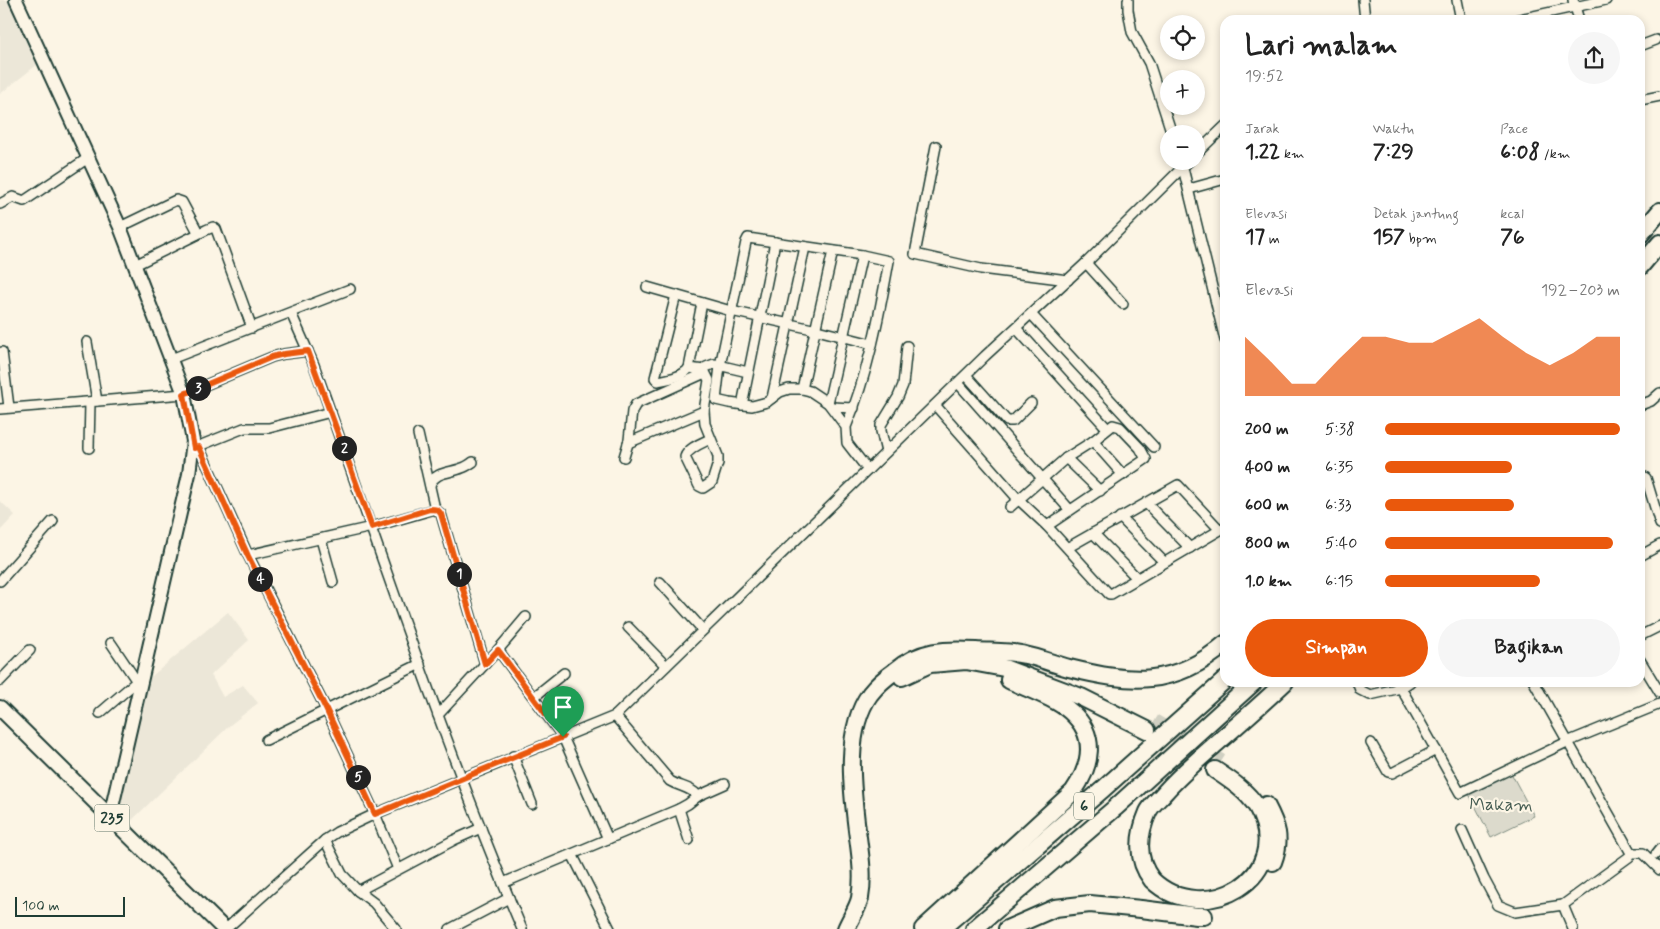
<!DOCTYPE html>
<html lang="id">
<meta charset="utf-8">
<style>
:root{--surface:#fff;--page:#f6f6f6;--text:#222;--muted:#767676;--accent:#ea580c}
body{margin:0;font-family:Mynerve,sans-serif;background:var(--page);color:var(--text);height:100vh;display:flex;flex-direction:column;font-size:19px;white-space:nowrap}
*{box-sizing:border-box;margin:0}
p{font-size:16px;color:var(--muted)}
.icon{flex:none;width:28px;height:28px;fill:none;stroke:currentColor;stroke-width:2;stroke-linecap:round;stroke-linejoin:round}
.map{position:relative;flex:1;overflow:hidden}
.drawer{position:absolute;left:1220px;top:15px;width:425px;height:672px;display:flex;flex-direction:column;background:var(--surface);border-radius:15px;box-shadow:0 2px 8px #0003}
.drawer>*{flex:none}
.buttons{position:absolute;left:1160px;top:15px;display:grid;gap:10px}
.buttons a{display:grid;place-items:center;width:45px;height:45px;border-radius:50%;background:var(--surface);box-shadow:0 2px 8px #0003;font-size:25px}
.scale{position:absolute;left:15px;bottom:12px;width:110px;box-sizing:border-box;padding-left:5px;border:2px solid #1f3d34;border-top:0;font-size:14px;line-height:18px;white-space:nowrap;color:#1f3d34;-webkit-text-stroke:4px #fcf5e5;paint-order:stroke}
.pin{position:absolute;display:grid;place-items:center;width:42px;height:42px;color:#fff;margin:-51px -21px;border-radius:50% 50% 50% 0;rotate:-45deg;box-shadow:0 0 5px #0007}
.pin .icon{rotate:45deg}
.km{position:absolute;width:25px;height:25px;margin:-12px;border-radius:50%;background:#222;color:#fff;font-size:14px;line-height:25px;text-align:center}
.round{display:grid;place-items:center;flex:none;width:52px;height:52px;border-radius:26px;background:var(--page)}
.overview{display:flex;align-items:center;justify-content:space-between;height:85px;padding:0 25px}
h1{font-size:28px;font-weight:700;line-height:38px}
.figures{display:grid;grid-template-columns:repeat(3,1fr);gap:8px;height:85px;padding:5px 25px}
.figures div{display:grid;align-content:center}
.figures b{font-size:21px;font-weight:700}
.figures small{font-size:14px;font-weight:400}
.figures p{font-size:14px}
.chart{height:140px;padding:10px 25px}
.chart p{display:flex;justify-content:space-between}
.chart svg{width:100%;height:90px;margin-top:5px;fill:var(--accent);opacity:.7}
.primary-button{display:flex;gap:10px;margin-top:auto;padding:10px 25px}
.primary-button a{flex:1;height:58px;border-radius:30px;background:var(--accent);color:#fff;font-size:20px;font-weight:700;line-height:58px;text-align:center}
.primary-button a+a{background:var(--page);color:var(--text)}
ul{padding:0 25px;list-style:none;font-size:16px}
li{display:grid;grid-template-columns:80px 60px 1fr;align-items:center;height:38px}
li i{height:12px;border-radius:6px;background:var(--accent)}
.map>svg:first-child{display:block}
</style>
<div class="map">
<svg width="1660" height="929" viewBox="0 0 1660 929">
<rect width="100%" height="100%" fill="#fcf5e5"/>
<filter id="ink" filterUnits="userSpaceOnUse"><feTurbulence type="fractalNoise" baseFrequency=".02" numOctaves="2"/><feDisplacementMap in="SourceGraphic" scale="10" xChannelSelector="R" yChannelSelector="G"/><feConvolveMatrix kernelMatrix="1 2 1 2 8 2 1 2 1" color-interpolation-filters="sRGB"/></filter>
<g filter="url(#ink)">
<g fill="#ece7d8">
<path d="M 0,0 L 12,0 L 43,60 L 0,94 Z"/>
<path d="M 0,501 L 15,515 L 0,531 Z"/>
<path d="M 228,612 L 249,640 L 211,675 L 223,697 L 243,685 L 258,703 L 230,725 L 128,824 L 113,808 L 140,686 Z"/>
</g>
<path fill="#dcdacc" stroke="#7e8c80" d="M 1511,773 L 1534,816 L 1491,837 L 1469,794 Z"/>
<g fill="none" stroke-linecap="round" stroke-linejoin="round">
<path stroke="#d0d0c2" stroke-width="16" stroke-dasharray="16 8" stroke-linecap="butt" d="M 1154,722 L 1221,762"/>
<g stroke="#1f3d34" stroke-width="12">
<g id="street">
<path d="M 1128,0 L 1128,10 L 1132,32 L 1149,63 L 1172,134"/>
<path d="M 1363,0 L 1365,20"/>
<path d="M 1457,0 L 1461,20"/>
<path d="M 1573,0 L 1579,20"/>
<path d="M 1515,20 L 1606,0"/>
<path d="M 1640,46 L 1656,40"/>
<path d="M 1640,100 L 1660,96"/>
<path d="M 936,146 L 915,254 L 981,269 L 1068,280"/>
<path d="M 1196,154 L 1225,126"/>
<path d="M 1182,164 L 1225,340"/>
<path d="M 1189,189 L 1225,179"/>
<path d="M 0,204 L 13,197 L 24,201 L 88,158"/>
<path d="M 120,227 L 176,200 L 182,202 L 197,230 L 197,234"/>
<path d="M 1086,263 L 1123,304"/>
<path d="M 135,265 L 206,230 L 213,227 L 216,229 L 252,328"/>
<path d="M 647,287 L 731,311 L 817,330 L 872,344"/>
<path d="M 676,295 L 655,378 L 658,381 C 668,379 683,377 689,368"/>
<path d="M 702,303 L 689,368 L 704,370"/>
<path d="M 291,313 L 314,365 C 381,554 444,745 522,929"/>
<path d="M 1031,314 L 1154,447"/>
<path d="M 1016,328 L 1105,426"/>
<path d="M 87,342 L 97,401"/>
<path d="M 2,352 L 9,407"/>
<path d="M 171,359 L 350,289"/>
<path d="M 704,370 L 706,367 L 714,364 L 748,372"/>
<path d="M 966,375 L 1007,421 L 1013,421 L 1031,403"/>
<path d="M 958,383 L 1070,510"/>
<path d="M 802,389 L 833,251"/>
<path d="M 772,398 L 805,247"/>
<path d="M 828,403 L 862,255"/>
<path d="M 742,405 L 775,242"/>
<path d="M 935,405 L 1018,499 L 1047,526 L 1109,594 L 1111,594 L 1220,530 L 1178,485 L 1067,548"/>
<path d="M 1640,405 L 1651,401 L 1660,393"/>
<path d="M 832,407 L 854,408"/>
<path d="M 0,409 L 184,394 L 272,357 L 284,354 L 308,351"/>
<path d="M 704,411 L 705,424 L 718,456 L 718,463 L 712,482 L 703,488 L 699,486 L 685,457 C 688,448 702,443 710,439"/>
<path d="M 846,427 C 868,374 879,317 889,261 L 862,255 L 748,238 L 746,242 L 720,366 L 716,400 L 729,403 L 752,406 L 767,402 L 780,392 L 789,389 L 802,389 L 810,391 L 828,403 L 846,427 L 847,443 L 868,470"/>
<path d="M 418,434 L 435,509 L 441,514 L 485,664"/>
<path d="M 1093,441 L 1123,475"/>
<path d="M 628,443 L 704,411 L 709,380 L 704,370"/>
<path d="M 199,447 L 248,555 L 326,709 L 375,814 L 398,869"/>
<path d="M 89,448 L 90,402"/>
<path d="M 194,448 L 244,428 L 269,428 L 331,412"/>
<path d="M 886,452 L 881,431 L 881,425 L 898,397 L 903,385 L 907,346"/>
<path d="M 624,457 L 629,440 L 632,411 L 636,404 L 705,373"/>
<path d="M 1066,458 L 1100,491"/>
<path d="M 1640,477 L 1643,476 L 1646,478 L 1660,524"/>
<path d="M 430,485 C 435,471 451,473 462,468 C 466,467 470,464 473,462"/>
<path d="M 1146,503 L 1190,548"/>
<path d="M 1010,507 L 1066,458 L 1093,441 L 1113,425 L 1120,427 L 1140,448 L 1146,459 L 1047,526"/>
<path d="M 1120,517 L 1164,562"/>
<path d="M 1093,533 L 1137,578"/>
<path d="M 321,539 L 333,582"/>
<path d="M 248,555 L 372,527 L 435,509"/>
<path d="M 1640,556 L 1660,545"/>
<path d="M 0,581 L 53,521"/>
<path d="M 660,582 L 703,630"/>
<path d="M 628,627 L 666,666"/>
<path d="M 1640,636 L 1660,626"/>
<path d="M 111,643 L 140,686"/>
<path d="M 498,650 L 526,617"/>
<path d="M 1640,660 L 1660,693"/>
<path d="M 0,681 L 30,650"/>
<path d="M 1357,682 L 1360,690 L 1370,695 L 1401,688 L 1460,793 L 1567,742 L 1660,704"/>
<path d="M 1534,682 L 1631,853 L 1629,857 L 1563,905 L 1573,929"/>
<path d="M 1398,683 L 1401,688 L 1410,682"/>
<path d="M 534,697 L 564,673"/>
<path d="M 100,713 L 136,682"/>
<path d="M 438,715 L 498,650 L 563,737 L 608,839"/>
<path d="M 615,716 L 670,781 C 680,787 691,787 698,796"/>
<path d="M 266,740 L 420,664"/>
<path d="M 1371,743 L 1388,772 L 1392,773 L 1436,750"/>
<path d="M 513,756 L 532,804"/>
<path d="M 679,809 L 689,840"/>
<path d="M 1462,830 L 1484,879 L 1498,905 L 1515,912 L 1563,905"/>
<path d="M 325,840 L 342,874 L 358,891 L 374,903 L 396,929"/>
<path d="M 1631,853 L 1643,853 L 1660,870"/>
<path d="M 572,854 L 610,929"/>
<path d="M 1656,854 L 1660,849"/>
<path d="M 503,883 L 679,809 L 688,804 L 698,796 L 725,784"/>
<path d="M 358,891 L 454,840 L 481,828"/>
<path d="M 226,929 L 325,840 L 337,832 L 375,814 L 615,716 L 985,356 L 1086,263 L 1189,161"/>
<path d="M 450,929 L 509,898"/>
</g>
</g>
<g stroke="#1f3d34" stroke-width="16">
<path id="secondary" d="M 16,0 L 120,227 L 184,394 L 193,441 L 189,474 L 110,816"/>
</g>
<g stroke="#1f3d34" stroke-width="18">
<path id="primary" d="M 0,708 L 224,929"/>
</g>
<g stroke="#1f3d34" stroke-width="20">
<g id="highway">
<path d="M 1640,235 L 1660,211"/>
<path d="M 1640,267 L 1660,243"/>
<path d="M 902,677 L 930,664 L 966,661 L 1004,668 L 1081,697 L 1147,730"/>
<path d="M 1215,770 C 1230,780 1247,791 1257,807 C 1297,877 1203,929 1152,880 C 1136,860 1138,835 1148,812 C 1151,805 1160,798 1165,792 C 1181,774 1199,759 1217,743 C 1240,723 1263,703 1285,682"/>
<path d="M 1266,805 C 1277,826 1282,838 1273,862"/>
<path d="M 846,929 C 850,919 858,908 860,898 C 864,875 860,853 857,830 C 852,789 844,730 870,694 C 877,685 885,678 895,671 C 920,650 945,649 976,651 C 992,652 1010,651 1025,655 C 1040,658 1054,664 1069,668 C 1130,683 1174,688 1225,644"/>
<path d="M 923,929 L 1073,792 C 1091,766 1098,736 1071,712 C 1056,698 1028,689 1009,680"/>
<path d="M 941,929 L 1102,790 L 1225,680"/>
<path d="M 974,929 L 1115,808 L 1254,682"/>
<path d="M 1007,929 L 1055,908 L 1090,904 L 1141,909 L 1197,916 L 1204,916"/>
</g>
</g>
<use href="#street" stroke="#fcf5e5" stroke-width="9"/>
<use href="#secondary" stroke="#fcf5e5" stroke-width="12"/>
<use href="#primary" stroke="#fcf5e5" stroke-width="14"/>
<use href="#highway" stroke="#fcf5e5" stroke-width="16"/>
</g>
</g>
<g fill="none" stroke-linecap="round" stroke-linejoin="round" filter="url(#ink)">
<g stroke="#fff" stroke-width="10">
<path id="route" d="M 308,351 L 372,527 L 430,509 C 435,509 438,509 441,514 L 485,664 L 498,650 L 563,737 L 375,814 L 326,709 L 248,556 L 199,447 L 194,448 L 184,394 L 272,357 L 284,354 Z"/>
</g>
<use href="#route" stroke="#ea580c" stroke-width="6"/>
</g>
<g text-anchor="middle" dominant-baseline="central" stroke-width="4.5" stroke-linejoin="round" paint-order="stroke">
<g fill="#fcf5e5" stroke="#617469" stroke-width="1">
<rect x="1074" y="792.5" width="20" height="27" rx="4"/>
<rect x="94.5" y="804.5" width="35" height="27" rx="4"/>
</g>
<g font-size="16" font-weight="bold" fill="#1f3d34">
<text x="1084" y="806">6</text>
<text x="112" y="818">235</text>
</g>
<g font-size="18" fill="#455c52" stroke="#fcf5e5">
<text x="1501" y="805">Makam</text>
</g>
</g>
</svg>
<div class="buttons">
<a><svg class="icon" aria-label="locate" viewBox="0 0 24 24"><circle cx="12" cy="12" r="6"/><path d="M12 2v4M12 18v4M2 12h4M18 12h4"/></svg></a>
<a>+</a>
<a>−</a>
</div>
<div class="scale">100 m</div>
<div class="pin" style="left:563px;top:737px;background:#1e9e55"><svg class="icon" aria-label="arrive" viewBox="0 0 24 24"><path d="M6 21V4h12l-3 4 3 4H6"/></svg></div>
<b class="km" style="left:459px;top:574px">1</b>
<b class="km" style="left:344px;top:448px">2</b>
<b class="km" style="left:198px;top:388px">3</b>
<b class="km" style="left:260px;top:579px">4</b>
<b class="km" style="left:358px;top:777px">5</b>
<section class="drawer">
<div class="overview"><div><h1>Lari malam</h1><p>19:52</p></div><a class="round"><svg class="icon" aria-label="share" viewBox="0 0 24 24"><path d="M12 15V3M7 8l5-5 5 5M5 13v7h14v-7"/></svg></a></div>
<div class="figures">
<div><p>Jarak</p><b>1.22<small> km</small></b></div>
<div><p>Waktu</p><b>7:29</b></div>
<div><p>Pace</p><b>6:08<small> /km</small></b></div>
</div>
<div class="figures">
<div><p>Elevasi</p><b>17<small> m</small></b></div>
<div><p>Detak jantung</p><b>157<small> bpm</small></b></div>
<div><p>kcal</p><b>76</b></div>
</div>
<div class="chart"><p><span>Elevasi</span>192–203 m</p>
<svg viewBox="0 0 160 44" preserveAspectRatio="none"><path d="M0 44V15L10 26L20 38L30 38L40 26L50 15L60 15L70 18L80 18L90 12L100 6L110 15L120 23L130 29L140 23L150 15L160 15V44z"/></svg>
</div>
<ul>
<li><b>200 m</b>5:38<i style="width:100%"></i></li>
<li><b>400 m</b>6:35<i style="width:54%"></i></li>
<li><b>600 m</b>6:33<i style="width:55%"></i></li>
<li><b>800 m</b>5:40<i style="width:97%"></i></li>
<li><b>1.0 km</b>6:15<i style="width:66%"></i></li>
</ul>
<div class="primary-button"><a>Simpan</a><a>Bagikan</a></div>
</section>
</div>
